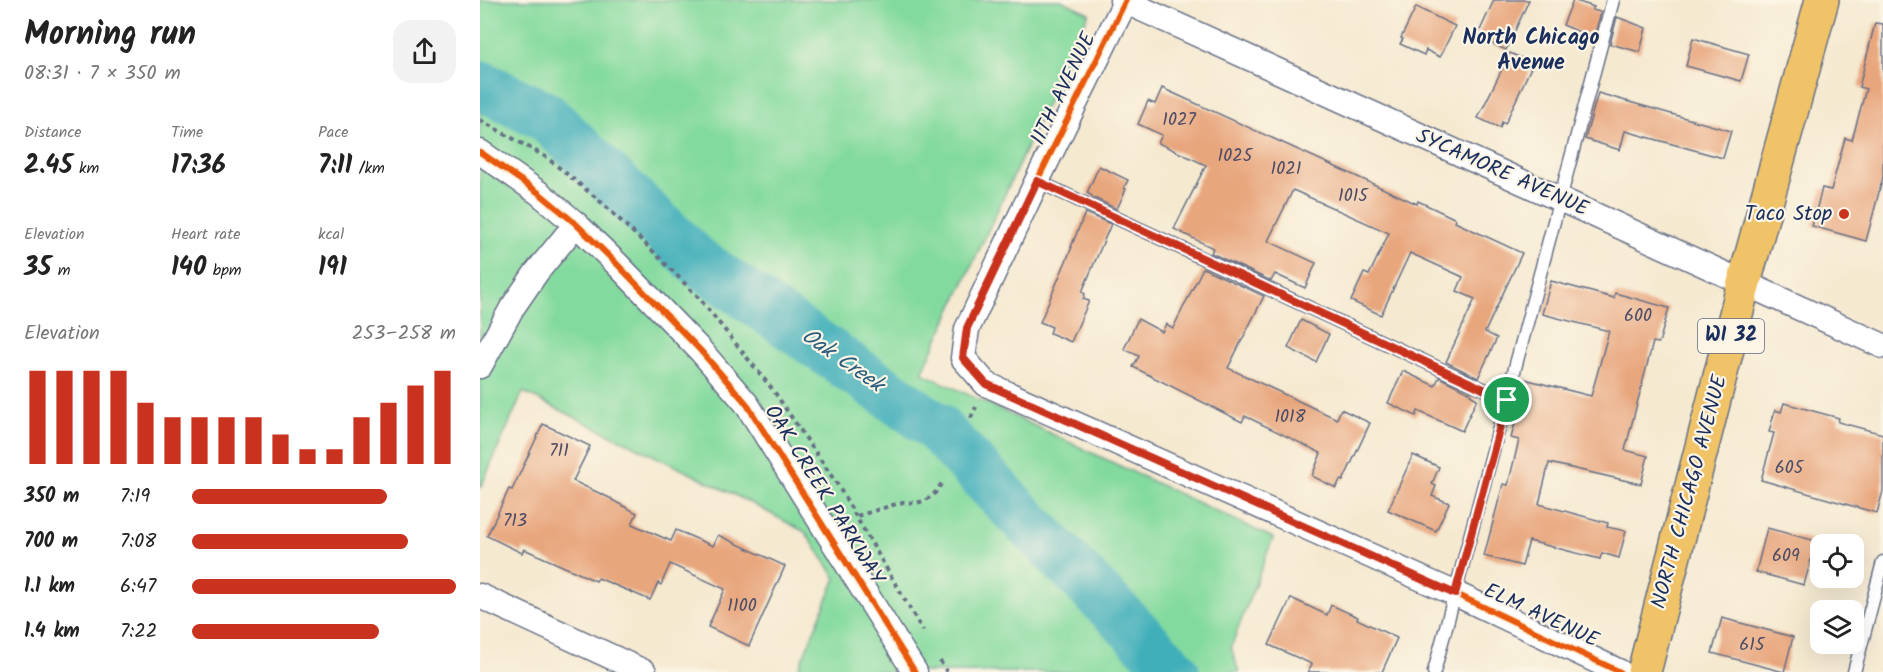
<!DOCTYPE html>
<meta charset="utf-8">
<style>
:root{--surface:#fff;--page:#f2f2f2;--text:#222;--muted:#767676;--accent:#c8321e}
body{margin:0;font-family:Kalam,sans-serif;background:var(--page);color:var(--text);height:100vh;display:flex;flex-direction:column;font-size:22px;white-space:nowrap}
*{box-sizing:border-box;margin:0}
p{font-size:20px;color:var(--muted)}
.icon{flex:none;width:33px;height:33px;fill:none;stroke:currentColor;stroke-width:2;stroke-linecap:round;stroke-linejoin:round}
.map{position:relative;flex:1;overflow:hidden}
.side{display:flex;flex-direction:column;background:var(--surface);width:480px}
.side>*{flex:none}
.tools{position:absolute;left:1330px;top:534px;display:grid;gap:12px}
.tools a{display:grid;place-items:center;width:54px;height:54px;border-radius:12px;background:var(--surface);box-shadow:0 6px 24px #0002;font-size:30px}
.pin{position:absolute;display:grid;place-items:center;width:51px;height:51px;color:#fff;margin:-26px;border:3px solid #fff;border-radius:50%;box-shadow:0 2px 6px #0007}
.round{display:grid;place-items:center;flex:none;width:63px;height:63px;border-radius:18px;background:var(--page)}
.summary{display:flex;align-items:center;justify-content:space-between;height:102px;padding:0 24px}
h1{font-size:33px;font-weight:700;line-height:45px}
.figures{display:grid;grid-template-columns:repeat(3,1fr);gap:9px;height:102px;padding:6px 24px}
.figures div{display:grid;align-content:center}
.figures b{font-size:26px;font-weight:700}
.figures small{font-size:16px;font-weight:400}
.figures p{font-size:16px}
.chart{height:168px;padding:12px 24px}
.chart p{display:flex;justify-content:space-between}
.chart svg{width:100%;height:108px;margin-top:6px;stroke:var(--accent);stroke-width:6}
ul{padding:0 24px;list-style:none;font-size:20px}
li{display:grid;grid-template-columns:96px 72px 1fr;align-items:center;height:45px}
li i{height:15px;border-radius:8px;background:var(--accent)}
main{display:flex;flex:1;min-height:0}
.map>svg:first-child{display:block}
</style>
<main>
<section class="side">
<div class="summary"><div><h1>Morning run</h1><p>08:31 · 7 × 350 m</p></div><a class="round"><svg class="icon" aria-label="share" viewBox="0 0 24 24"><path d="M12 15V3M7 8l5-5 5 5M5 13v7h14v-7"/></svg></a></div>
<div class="figures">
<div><p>Distance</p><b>2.45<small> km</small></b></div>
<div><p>Time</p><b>17:36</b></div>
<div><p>Pace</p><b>7:11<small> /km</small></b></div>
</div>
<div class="figures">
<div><p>Elevation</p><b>35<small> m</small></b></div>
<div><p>Heart rate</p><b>140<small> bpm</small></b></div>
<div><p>kcal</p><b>191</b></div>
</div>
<div class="chart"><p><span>Elevation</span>253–258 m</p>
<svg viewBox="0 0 160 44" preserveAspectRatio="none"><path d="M5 44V6M15 44V6M25 44V6M35 44V6M45 44V19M55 44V25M65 44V25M75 44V25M85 44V25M95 44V32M105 44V38M115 44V38M125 44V25M135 44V19M145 44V12M155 44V6"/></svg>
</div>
<ul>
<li><b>350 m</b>7:19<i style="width:74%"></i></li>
<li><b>700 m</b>7:08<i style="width:82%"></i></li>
<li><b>1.1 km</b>6:47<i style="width:100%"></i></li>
<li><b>1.4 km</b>7:22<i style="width:71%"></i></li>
</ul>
</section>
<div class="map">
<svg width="1403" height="672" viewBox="0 0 1403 672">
<rect width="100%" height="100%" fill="#fcf5e5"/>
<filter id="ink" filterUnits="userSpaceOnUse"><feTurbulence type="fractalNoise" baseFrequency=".0167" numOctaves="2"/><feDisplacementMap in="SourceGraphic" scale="12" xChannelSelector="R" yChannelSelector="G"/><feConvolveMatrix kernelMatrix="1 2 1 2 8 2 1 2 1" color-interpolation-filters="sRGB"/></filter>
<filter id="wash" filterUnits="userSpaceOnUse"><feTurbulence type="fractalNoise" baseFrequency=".008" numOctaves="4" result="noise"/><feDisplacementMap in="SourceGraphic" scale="24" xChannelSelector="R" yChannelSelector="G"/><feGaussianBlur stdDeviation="1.35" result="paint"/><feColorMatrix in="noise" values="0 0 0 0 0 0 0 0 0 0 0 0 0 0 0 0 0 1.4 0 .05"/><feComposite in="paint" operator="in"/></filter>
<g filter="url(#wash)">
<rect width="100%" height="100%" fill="#f5e9d0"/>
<path fill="#83da9e" stroke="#4f847e" stroke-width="1.5" d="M 0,0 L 581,0 L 609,13 L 442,373 L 793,538 L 751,647 L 759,672 L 317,672 L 356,578 L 325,532 L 271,503 L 43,392 L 0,489 Z"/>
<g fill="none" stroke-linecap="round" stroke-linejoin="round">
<path stroke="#3fafba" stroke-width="50" d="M 0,85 L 65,116 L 217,261 L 455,426 L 538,513 L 695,672"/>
</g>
<g id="blocks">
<g fill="#e8a67d">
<path d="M 1014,0 L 1049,0 L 1026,50 L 997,37 Z"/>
<path d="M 1093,0 L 1114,7 L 1112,10 L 1121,12 L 1114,38 L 1083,25 Z"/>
<path d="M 936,7 L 975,26 L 960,57 L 946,50 L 944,55 L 920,44 L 923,39 L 921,38 Z"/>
<path d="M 1137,17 L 1166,28 L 1160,52 L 1130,44 Z"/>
<path d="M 1395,23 L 1403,24 L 1403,177 L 1386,241 L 1332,226 L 1342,188 L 1351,190 L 1365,138 L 1372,140 L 1386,89 L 1379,87 Z"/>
<path d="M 1213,38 L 1269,54 L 1261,81 L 1206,66 Z"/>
<path d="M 1030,53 L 1053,63 L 1025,124 L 1022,122 L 1020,128 L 998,118 Z"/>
<path d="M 682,88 L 937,204 L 938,201 L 976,219 L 975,222 L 1042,253 L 1005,332 L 1017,338 L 998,378 L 966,362 L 995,299 L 977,291 L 983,277 L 930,253 L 901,315 L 871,301 L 884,273 L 889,275 L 909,233 L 813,190 L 788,241 L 836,263 L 825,288 L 795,274 L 791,281 L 731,253 L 733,248 L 694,229 L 726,165 L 678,143 L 682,135 L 658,124 L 668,101 L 675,104 Z"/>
<path d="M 1118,93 L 1251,131 L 1243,158 L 1145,131 L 1140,150 L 1105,139 Z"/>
<path d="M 619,166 L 648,180 L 644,188 L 646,189 L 637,209 L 612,197 L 612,196 L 607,193 Z"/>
<path d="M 605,213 L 631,224 L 602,292 L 605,294 L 603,299 L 609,301 L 591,342 L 570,333 L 572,327 L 560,322 L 592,247 L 591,247 Z"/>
<path d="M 723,268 L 784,296 L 748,368 L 857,419 L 861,409 L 890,423 L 863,481 L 860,480 L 856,488 L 832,476 L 841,453 L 765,416 L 762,422 L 653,367 L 659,356 L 644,349 L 658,319 L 682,332 L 686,324 L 693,328 Z"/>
<path d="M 1071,281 L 1134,298 L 1135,293 L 1189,308 L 1179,343 L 1173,342 L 1145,450 L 1168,456 L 1161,484 L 1069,463 L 1059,504 L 1128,523 L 1127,527 L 1146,531 L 1139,558 L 1122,553 L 1120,559 L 1049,541 L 1042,566 L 1004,556 L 1023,484 L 1028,485 L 1039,440 L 1031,438 L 1038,412 L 1035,412 L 1044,379 L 1111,396 L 1129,331 L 1062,314 Z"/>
<path d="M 821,320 L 849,334 L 836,362 L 808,348 Z"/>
<path d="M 923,371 L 955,386 L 959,377 L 991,393 L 990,395 L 997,399 L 982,431 L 938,411 L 936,416 L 908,403 Z"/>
<path d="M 1304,403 L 1359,418 L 1358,422 L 1403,434 L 1403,491 L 1397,513 L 1281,480 L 1294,433 L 1289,432 L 1295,410 L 1301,412 Z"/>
<path d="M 63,424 L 110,446 L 93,481 L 132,499 L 132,500 L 157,513 L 152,524 L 191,541 L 196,530 L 233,546 L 238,535 L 305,566 L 269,646 L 228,627 L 245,589 L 190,564 L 181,585 L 178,583 L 170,600 L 118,578 L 116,581 L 44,549 L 42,553 L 7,536 L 29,489 L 32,490 Z"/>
<path d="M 933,455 L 959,467 L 952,484 L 956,486 L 952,496 L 969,503 L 956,531 L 908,510 Z"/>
<path d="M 1287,528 L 1336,541 L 1324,585 L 1276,572 Z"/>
<path d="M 811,598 L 847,615 L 851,605 L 878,617 L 877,619 L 917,638 L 902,672 L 828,672 L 832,664 L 789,645 Z"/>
<path d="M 1242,618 L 1313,637 L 1304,672 L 1232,653 Z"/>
</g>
</g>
</g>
<g filter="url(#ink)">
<use href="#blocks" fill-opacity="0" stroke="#677086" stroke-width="1.5"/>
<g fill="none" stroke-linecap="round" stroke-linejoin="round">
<g stroke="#677086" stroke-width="15">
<g id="service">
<path d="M 557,181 L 1027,400"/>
<path d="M 954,672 L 1133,0"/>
<path d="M 1374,672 L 1403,562"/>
</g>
</g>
<g stroke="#677086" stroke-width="27">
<g id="minor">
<path d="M 642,0 L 1403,346"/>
<path d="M 646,0 L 557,181 L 487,329 L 483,358 L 506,384 L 976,594 L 1140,672"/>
<path d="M 0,152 L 59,193 L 96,224 L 136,263 L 220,350 L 266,403 L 435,672"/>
<path d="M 0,366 L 32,308 L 56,273 L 96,224"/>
<path d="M 0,596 L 164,672"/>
</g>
</g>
<g stroke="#677086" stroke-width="36">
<path id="primary" d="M 1164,672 L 1264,283 L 1342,0"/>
</g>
<g stroke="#677086" stroke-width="4" stroke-dasharray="4.5 4.5" stroke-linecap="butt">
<path d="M 0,120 L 66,157 L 120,201 L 176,254 L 219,298 L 293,390 L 357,484 L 443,631"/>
<path d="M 491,418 L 496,407"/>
<path d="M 377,516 L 423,502 L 435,503 L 445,501 L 455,493 L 464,480"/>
<path d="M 460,661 L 467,672"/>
</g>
<use href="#service" stroke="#fff" stroke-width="12"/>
<use href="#minor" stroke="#fff" stroke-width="24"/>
<use href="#primary" stroke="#f0c369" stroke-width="33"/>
<g stroke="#fcf5e5" stroke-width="10">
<g id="cycleway">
<path d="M 646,0 L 557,181 L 487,329 L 483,358 L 506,384 L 976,594 L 1140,672"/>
<path d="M 0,152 L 59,193 L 96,224 L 136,263 L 220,350 L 266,403 L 435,672"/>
</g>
</g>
<use href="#cycleway" stroke="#e8590c" stroke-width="6"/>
</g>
</g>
<g fill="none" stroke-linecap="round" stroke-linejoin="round" filter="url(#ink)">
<g stroke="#fff" stroke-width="12">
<path id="route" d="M 557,181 L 1027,400 L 975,594 L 506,384 L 483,358 L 487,328 Z"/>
</g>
<use href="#route" stroke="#c8321e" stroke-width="8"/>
</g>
<circle fill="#c8321e" stroke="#fcf5e5" stroke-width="2" cx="1364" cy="214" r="6"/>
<g text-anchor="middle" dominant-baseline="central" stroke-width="4.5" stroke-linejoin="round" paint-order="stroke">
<g font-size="18" fill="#4e4d66">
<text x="699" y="120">1027</text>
<text x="755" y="156">1025</text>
<text x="806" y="169">1021</text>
<text x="873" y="196">1015</text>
<text x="1158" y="316">600</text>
<text x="810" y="417">1018</text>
<text x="79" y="451">711</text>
<text x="1309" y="468">605</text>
<text x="35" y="521">713</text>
<text x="1306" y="556">609</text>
<text x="262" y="606">1100</text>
<text x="1272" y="645">615</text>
</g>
<rect fill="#fcf5e5" stroke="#5e6a86" stroke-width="1.5" x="1218" y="319" width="66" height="34" rx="4.5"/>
<g font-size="20" font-weight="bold" fill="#1b2f5e">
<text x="1251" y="336">WI 32</text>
</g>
<g font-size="21" fill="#1b2f5e" stroke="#fcf5e5">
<text transform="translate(584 89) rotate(-64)">11TH AVENUE</text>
<text transform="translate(1022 173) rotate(24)">SYCAMORE AVENUE</text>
<text transform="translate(1210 492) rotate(-75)">NORTH CHICAGO AVENUE</text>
<text transform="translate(344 495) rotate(58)">OAK CREEK PARKWAY</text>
<text transform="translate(1061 616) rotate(25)">ELM AVENUE</text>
</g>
<g font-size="21" fill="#1b2f5e" stroke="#fcf5e5" text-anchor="end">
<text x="1352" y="214">Taco Stop</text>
</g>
<g font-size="22" font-weight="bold" fill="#1b2f5e" stroke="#fcf5e5">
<text x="1051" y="38">North Chicago<tspan x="1051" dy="25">Avenue</tspan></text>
</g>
<g font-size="22" font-style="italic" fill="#285c7e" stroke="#fcf5e5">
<text transform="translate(362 361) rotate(35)">Oak Creek</text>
</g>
</g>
</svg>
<div class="tools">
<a><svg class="icon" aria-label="locate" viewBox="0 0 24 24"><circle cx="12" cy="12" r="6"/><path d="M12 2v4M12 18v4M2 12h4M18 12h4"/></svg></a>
<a><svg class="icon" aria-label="layers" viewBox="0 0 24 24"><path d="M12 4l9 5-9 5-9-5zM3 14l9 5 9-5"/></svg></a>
</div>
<div class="pin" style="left:1027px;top:400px;background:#1e9e55"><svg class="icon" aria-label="arrive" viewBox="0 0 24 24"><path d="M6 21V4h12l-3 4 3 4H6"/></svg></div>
</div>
</main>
